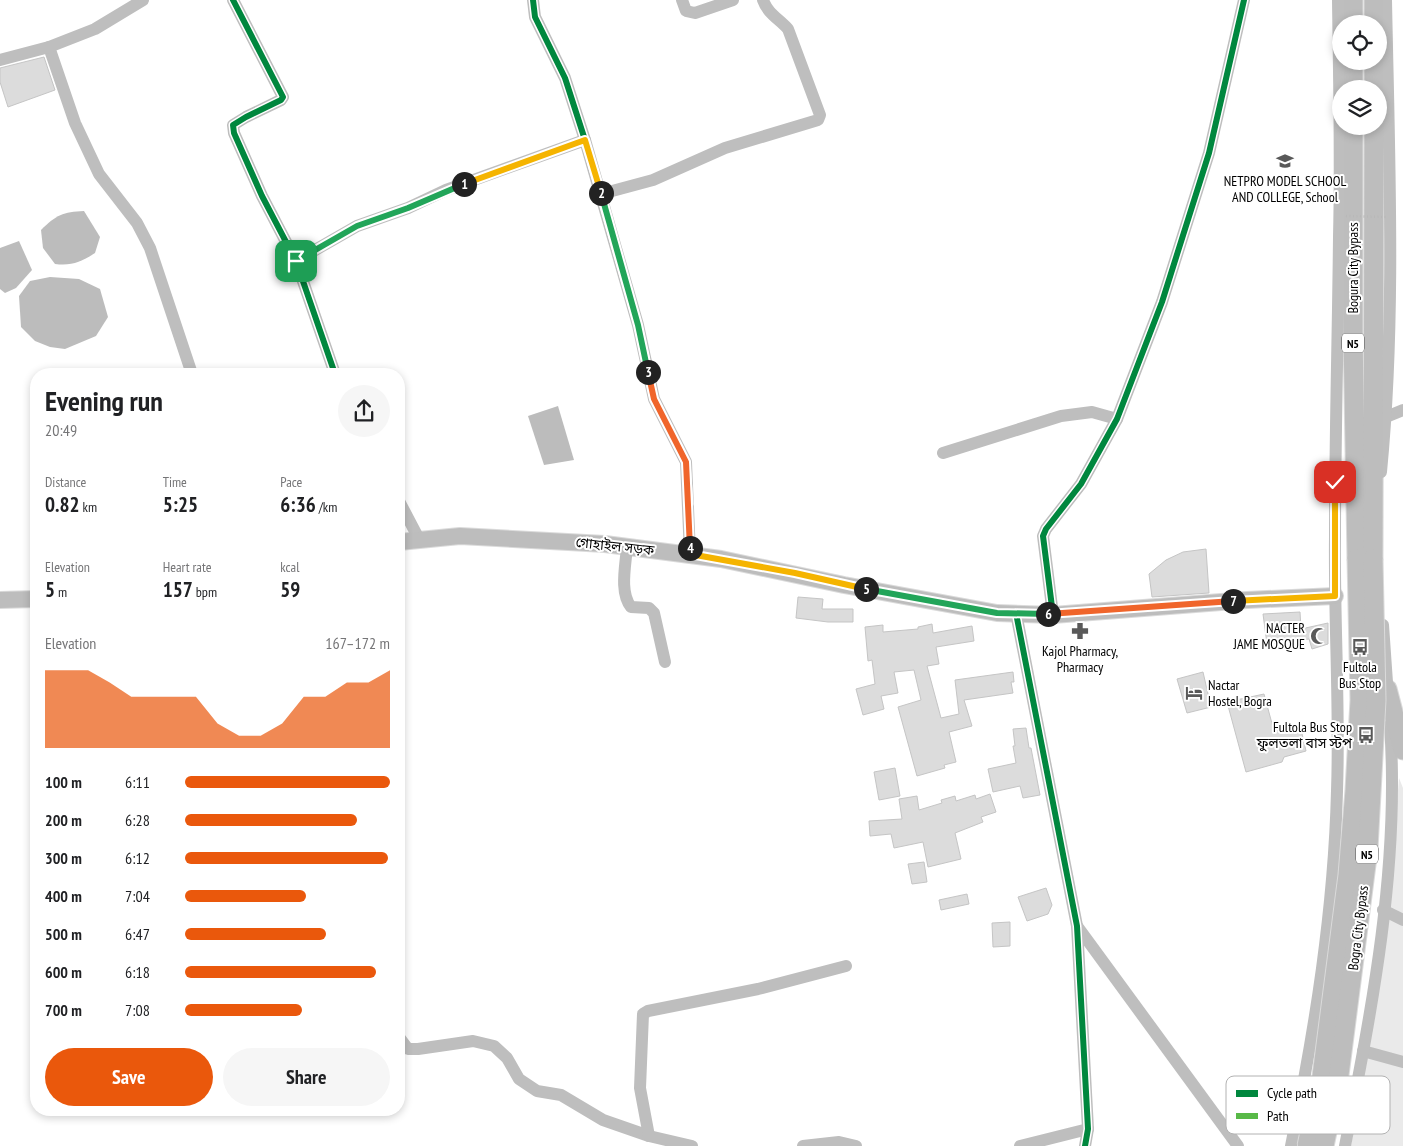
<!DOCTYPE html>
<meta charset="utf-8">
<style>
:root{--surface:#fff;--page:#f6f6f6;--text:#202124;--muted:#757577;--accent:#ea580c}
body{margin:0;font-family:"PT Sans Narrow","Noto Sans Bengali",sans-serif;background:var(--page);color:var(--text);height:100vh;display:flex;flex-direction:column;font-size:19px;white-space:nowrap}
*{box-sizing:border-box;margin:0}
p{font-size:16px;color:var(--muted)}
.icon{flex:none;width:28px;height:28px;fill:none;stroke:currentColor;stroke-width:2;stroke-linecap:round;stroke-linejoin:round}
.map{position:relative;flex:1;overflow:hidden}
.sheet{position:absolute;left:30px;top:368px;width:375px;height:748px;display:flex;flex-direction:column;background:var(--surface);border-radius:20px;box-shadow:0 2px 8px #0003}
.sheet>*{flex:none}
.fabs{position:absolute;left:1332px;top:15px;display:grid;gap:10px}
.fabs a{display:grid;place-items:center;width:55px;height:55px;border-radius:50%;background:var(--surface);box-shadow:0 2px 8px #0003;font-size:25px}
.pin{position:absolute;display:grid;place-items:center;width:42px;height:42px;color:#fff;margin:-21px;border-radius:10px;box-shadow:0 2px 8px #0006}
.km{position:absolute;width:25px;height:25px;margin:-12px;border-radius:50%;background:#222;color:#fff;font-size:14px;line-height:25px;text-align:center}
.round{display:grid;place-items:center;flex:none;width:52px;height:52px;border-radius:26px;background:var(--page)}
.headline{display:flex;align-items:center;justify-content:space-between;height:85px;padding:0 15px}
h1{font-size:28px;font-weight:700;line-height:38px}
.figures{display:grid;grid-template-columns:repeat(3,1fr);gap:8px;height:85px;padding:5px 15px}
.figures div{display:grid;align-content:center}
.figures b{font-size:21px;font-weight:700}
.figures small{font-size:14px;font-weight:400}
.figures p{font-size:14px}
.chart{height:140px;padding:10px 15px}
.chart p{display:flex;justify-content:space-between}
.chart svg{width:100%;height:90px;margin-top:5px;fill:var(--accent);opacity:.7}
.cta{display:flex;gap:10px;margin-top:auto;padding:10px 15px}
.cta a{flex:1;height:58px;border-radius:30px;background:var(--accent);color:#fff;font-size:20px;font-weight:700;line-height:58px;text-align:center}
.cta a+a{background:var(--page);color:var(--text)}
ul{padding:0 15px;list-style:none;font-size:16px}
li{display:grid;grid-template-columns:80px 60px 1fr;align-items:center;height:38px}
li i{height:12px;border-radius:6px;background:var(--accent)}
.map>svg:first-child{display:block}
</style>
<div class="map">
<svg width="1403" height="1146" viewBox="0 0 1403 1146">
<rect width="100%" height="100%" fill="#fff"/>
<path fill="#eaeaea" d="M 1399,778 L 1403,788 L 1403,1146 L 1351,1146 L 1385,951 Z"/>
<g fill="#bcbcbc">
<path d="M 84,211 L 100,237 L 95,253 C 81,262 72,266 55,264 L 43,248 L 41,230 C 56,215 63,212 84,211 Z"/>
<path d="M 19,241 L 32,270 L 16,288 L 5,293 L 0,289 L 0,248 Z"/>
<path d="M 50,277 L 79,279 L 100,289 L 108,317 L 96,336 L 65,349 L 50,347 L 35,341 L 21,327 L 19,296 L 30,281 Z"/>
<path d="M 558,406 L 574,460 L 544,465 L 528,416 Z"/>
</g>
<g fill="#dcdcdc" stroke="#c5c5c5">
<path d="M 44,57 L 55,90 L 8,107 L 0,82 L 0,68 Z"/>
<path d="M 1206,549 L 1209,593 L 1152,597 L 1149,574 L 1166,560 L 1183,552 Z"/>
<path d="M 798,597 L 823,599 L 822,609 L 853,609 L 853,622 L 828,622 L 796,618 Z"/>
<path d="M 1300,612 L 1301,629 L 1328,623 L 1328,644 L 1312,649 L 1309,639 L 1267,644 L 1263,614 Z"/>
<path d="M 932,624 L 933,633 L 972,626 L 974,641 L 936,647 L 939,664 L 927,666 L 941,718 L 959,714 L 955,680 L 1013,672 L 1014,682 L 1011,682 L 1013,693 L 964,700 L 972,726 L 949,732 L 956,762 L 944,765 L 945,768 L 917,776 L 898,707 L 921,700 L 914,670 L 894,672 L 898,693 L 881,696 L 884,709 L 863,715 L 856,689 L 875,684 L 872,660 L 868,661 L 865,627 L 883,625 L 883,632 L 918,629 L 918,627 Z"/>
<path d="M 1203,672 L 1211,707 L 1187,713 L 1177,679 Z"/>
<path d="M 1264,694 L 1274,731 L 1300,725 L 1306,751 L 1284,757 L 1282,762 L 1246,772 L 1227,702 Z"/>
<path d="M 1026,728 L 1029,748 L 1031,748 L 1040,795 L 1023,798 L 1020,786 L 993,792 L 988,769 L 1016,763 L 1013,746 L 1015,746 L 1013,729 Z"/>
<path d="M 895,768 L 900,796 L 879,800 L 874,772 Z"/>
<path d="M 990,794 L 996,812 L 981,817 L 983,822 L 955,833 L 961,859 L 928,867 L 923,842 L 894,848 L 891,834 L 870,836 L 869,821 L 902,819 L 899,799 L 917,796 L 919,810 L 942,803 L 941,800 L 955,796 L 956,801 L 975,795 L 976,799 Z"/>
<path d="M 924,862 L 927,882 L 912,884 L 908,864 Z"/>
<path d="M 1046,888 L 1052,905 L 1048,914 L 1027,921 L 1018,897 Z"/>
<path d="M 967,894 L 969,904 L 941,910 L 939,900 Z"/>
<path d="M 1010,922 L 1010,946 L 993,947 L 992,923 Z"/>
</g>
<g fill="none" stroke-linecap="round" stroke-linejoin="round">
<g stroke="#dbdbdb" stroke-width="18">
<g id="major">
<path d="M 399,542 L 460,536 L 605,544 L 721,559 L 844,585 L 997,613 L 1053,615 L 1247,600 L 1335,596"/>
<path d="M 0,600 L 36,599"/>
</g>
</g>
<g stroke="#dbdbdb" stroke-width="21">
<g id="highway">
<path d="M 1353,0 L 1353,24"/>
<path d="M 1374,0 L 1374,24"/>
<path d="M 1353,61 L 1353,89"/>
<path d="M 1374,61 L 1374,89"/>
<path d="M 1353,126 L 1353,335 L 1357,559"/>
<path d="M 1373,559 L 1374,126"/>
<path d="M 1387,689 L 1403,750"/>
</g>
</g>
<g stroke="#bebebe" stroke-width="12">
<path d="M 233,0 L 283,97 L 281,100 L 246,117 L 233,125 L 234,133 L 262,196 L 296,261 L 335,374"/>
<path d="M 533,0 L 535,17 L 565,78 L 585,140 L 638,325 L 654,399 L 686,462 L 690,554"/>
<path d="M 682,0 L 686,11 L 695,13 L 733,0"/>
<path d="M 49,47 L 75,123 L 99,174 L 137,223 L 150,248 L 192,374"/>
<path d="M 0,60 L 49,47 L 95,29 L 143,0"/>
<path d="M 601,194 L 653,180 L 725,148 L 818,120 L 820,115 L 788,29 C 778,18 768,14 763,0"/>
<path d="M 296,261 L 357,226 L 408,208 L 446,190 L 585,140"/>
<path d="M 1386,417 L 1403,410"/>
<path d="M 943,453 L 1061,416 L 1092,412 L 1117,419"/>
<path d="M 1381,472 C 1396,316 1389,157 1386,0"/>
<path d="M 399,501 L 419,539"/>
<path d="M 627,546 C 626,564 619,592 631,607 L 649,608 L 654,613 L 665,662"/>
<path d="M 1016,613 L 1077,926 L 1088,1129 L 1085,1146"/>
<path d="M 1053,615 L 1043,536 L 1046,529 L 1081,484 L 1117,419 L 1162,302 L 1209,153 L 1244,0"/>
<path d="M 1383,625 L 1388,697"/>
<path d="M 1383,910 L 1403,920"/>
<path d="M 1077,926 L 1238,1146"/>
<path d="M 399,1037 L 408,1049 L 418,1049 L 473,1041 L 494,1046 L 507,1058 L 519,1079 L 537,1091 L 561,1095 L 603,1120 L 649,1136 L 692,1146"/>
<path d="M 1363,1051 L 1403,1062"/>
<path d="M 649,1136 L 640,1088 L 643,1014 L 648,1011 L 758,989 L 846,966"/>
<path d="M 803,1146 L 839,1142 L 856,1146"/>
<path d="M 1020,1146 L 1088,1129"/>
<path d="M 1291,1146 C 1315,1029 1334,910 1337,791 C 1340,707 1334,622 1335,537 C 1335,437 1338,337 1339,237 C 1341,158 1339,79 1338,0"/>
<path d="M 1345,1146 C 1372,1008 1400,866 1390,725"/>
</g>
<use href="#major" stroke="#bdbdbd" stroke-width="16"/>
<use href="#highway" stroke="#bdbdbd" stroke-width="19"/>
<g stroke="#dbdbdb" stroke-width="21" stroke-linecap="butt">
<g id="highway-bridge">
<path d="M 1307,1146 L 1322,1076 L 1348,875 L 1355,790 L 1360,700 L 1357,559"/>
<path d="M 1324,1146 L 1339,1075 L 1368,849 L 1376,700 L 1373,559"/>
</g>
</g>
<path stroke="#b8b8b8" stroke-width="2.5" stroke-dasharray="1 2.5" stroke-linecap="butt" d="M 1346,216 L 1386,217"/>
<use href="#highway-bridge" stroke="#bdbdbd" stroke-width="19"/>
<path stroke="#58b947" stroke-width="5" stroke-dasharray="10 5" stroke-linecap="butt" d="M 689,504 L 690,554"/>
<g stroke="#fff" stroke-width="9">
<g id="cycleway">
<path d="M 233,0 L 283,97 L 281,100 L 246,117 L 233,125 L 234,133 L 262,196 L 296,261 L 335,374"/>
<path d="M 533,0 L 535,17 L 565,78 L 585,140 L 638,325 L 654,399 L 686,462 L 689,504"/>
<path d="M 1016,613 L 1077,926 L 1088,1129 L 1085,1146"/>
<path d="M 1053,615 L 1043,536 L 1046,529 L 1081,484 L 1117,419 L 1162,302 L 1209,153 L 1244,0"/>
</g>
</g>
<use href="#cycleway" stroke="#00873e" stroke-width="6"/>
</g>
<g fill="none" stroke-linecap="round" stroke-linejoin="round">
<g stroke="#fff" stroke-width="10">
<path id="split-1" d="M 296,261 L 357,226 L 408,208 L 464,184"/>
</g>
<g stroke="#fff" stroke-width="10">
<path id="split-2" d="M 464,184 L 585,140 L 601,193"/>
</g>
<g stroke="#fff" stroke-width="10">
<path id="split-3" d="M 601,193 L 638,325 L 648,372"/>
</g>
<g stroke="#fff" stroke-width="10">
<path id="split-4" d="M 648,372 L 654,399 L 686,462 L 690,548"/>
</g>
<g stroke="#fff" stroke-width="10">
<path id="split-5" d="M 690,548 L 690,554 L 795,573 L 866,589"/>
</g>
<g stroke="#fff" stroke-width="10">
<path id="split-6" d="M 866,589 L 997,613 L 1048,614"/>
</g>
<g stroke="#fff" stroke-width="10">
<path id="split-7" d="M 1048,614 L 1233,601"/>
</g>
<g stroke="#fff" stroke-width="10">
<path id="split-8" d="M 1233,601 L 1335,596 L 1335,482"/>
</g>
<use href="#split-1" stroke="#22a559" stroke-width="6"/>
<use href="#split-2" stroke="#f5b400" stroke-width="6"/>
<use href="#split-3" stroke="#22a559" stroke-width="6"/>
<use href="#split-4" stroke="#f0652b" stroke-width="6"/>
<use href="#split-5" stroke="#f5b400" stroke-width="6"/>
<use href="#split-6" stroke="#22a559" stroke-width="6"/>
<use href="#split-7" stroke="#f0652b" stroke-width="6"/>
<use href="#split-8" stroke="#f5b400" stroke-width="6"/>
</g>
<defs>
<g id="school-bare" transform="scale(1.35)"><path d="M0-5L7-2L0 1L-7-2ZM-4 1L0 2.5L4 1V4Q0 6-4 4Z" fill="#595959" stroke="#fff" stroke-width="2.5" paint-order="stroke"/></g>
<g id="pharmacy-bare" transform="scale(1.35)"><path d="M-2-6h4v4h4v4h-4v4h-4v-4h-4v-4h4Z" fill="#595959" stroke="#fff" stroke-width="2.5" paint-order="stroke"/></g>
<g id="mosque-bare" transform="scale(1.35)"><path d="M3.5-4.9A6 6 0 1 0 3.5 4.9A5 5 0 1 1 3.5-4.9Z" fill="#595959" stroke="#fff" stroke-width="2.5" paint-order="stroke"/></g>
<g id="bus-bare" transform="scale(1.35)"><path d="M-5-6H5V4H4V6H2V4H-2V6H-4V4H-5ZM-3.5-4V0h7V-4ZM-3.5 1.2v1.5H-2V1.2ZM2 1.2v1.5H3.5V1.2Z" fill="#595959" stroke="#fff" stroke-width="2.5" paint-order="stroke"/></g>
<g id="hotel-bare" transform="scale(1.35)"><path d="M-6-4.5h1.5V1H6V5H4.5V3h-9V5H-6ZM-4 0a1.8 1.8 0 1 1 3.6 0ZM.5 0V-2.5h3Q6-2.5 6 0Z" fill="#595959" stroke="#fff" stroke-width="2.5" paint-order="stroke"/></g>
</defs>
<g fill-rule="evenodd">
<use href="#school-bare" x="1285" y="161"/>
<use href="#pharmacy-bare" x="1080" y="631"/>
<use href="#mosque-bare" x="1319" y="636"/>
<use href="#bus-bare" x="1360" y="647"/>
<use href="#hotel-bare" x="1194" y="693"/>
<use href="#bus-bare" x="1366" y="735"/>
</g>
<g text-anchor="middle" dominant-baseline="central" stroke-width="4" stroke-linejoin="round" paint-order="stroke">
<g fill="#fff" stroke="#4c4c4c" stroke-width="1">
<rect x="1342" y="333.5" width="22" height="19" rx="4"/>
<rect x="1356" y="844.5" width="22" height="19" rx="4"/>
</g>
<g font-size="12" font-weight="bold" fill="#000">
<text x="1353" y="343">N5</text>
<text x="1367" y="854">N5</text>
</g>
<g font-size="14" fill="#000" stroke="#fff">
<text x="1285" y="181">NETPRO MODEL SCHOOL<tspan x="1285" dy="16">AND COLLEGE, School</tspan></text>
<text x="1305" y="628" text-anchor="end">NACTER<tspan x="1305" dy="16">JAME MOSQUE</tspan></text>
<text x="1080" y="651">Kajol Pharmacy,<tspan x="1080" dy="16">Pharmacy</tspan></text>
<text x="1360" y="667">Fultola<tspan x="1360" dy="16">Bus Stop</tspan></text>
<text x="1208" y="685" text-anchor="start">Nactar<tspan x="1208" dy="16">Hostel, Bogra</tspan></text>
<text x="1352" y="727" text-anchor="end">Fultola Bus Stop<tspan x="1352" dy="16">ফুলতলা বাস স্টপ</tspan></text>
</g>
<g font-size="14" fill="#000" stroke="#fff">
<text transform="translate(1353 268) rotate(-90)">Bogura City Bypass</text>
<text transform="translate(615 546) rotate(6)">গোহাইল সড়ক</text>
<text transform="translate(1358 928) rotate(-83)">Bogra City Bypass</text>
</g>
</g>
<rect x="1226" y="1076" width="164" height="58" rx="8" fill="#fff" stroke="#b2b2b2" stroke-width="1"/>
<rect x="1236" y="1090" width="22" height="7" fill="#00873e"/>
<rect x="1236" y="1113" width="22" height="6" fill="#58b947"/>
<g font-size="14" fill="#000">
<text x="1267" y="1098">Cycle path</text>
<text x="1267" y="1121">Path</text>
</g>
</svg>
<div class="fabs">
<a><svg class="icon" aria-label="locate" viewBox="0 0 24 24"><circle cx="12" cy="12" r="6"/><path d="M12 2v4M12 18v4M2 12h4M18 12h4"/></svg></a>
<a><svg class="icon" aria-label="layers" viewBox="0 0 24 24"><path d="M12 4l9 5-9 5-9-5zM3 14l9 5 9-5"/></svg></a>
</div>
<div class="pin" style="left:296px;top:261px;background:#1e9e55"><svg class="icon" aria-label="arrive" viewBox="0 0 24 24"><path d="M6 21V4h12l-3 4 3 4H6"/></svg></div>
<div class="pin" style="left:1335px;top:482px;background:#d93025"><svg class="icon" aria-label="check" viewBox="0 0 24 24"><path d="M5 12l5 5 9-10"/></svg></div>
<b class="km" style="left:464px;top:184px">1</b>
<b class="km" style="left:601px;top:193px">2</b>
<b class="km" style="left:648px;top:372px">3</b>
<b class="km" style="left:690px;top:548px">4</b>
<b class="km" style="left:866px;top:589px">5</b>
<b class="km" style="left:1048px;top:614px">6</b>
<b class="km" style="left:1233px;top:601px">7</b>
<section class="sheet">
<div class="headline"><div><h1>Evening run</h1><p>20:49</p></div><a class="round"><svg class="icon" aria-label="share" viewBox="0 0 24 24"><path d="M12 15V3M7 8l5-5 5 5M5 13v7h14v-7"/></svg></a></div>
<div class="figures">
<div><p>Distance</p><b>0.82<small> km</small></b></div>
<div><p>Time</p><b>5:25</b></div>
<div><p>Pace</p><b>6:36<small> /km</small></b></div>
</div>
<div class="figures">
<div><p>Elevation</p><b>5<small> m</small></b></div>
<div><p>Heart rate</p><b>157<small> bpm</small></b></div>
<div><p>kcal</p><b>59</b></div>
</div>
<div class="chart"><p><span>Elevation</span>167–172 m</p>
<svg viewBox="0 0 160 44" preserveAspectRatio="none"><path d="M0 44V6L10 6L20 6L30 12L40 19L50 19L60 19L70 19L80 32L90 38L100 38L110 32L120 19L130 19L140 12L150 12L160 6V44z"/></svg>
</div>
<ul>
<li><b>100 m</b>6:11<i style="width:100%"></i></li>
<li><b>200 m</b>6:28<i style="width:84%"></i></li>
<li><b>300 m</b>6:12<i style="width:99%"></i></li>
<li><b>400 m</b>7:04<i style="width:59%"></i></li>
<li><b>500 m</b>6:47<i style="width:69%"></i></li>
<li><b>600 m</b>6:18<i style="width:93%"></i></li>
<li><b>700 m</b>7:08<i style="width:57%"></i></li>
</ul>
<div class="cta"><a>Save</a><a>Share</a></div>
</section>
</div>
